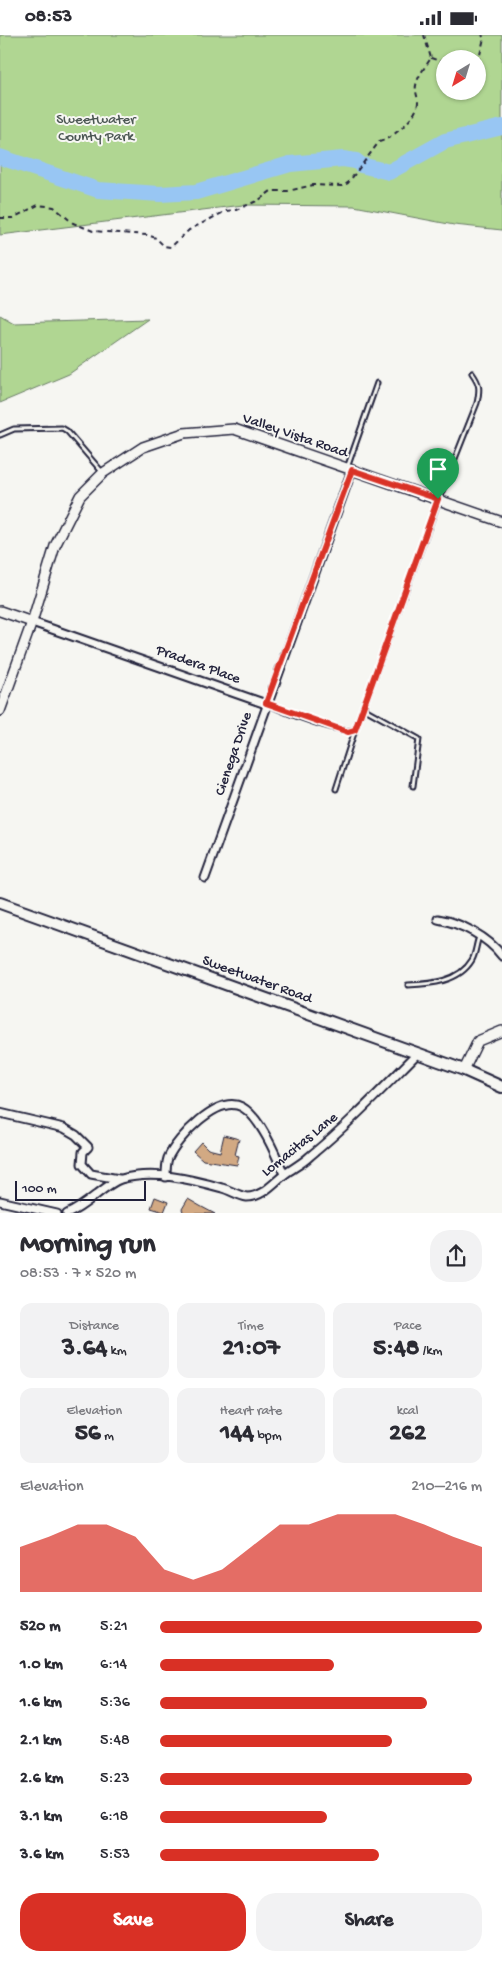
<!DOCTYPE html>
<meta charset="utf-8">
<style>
:root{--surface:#fff;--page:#f2f2f3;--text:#2b2b33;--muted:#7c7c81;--accent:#d93025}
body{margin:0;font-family:"Gochi Hand",sans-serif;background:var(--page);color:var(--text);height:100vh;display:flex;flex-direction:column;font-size:19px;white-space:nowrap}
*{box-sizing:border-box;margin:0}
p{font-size:16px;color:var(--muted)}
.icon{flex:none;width:28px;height:28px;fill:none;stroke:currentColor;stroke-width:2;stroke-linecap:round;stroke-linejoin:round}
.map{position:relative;height:1178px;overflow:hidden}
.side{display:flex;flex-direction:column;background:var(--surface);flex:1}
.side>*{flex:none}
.needle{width:32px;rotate:218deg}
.buttons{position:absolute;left:436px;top:15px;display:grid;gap:10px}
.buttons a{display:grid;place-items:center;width:50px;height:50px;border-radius:50%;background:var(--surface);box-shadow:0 1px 4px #0004;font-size:25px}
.scale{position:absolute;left:15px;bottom:12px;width:131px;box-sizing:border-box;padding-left:5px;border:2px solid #22223b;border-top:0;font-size:14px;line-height:18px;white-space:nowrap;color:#22223b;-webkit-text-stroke:4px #f6f6f2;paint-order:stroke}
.pin{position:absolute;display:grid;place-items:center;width:42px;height:42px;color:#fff;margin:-51px -21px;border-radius:50% 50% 50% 0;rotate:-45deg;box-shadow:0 0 5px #0007}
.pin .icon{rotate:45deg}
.round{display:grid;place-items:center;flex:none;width:52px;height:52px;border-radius:20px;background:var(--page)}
.head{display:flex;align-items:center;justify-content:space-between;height:85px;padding:0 20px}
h1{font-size:28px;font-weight:700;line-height:38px}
.figures{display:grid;grid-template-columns:repeat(3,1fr);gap:8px;height:85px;padding:5px 20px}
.figures div{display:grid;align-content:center;border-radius:12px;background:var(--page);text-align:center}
.figures b{font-size:25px;font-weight:700}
.figures small{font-size:14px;font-weight:400}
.figures p{font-size:14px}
.chart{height:140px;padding:10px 20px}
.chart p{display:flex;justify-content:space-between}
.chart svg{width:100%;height:90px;margin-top:5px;fill:var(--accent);opacity:.7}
.primary-button{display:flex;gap:10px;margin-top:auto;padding:10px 20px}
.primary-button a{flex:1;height:58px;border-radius:20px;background:var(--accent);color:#fff;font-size:20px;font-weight:700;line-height:58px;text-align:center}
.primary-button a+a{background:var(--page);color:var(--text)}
ul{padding:0 20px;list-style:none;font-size:16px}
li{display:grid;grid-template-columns:80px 60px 1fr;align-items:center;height:38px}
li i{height:12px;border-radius:6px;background:var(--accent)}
.status{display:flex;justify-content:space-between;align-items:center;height:35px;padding:0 25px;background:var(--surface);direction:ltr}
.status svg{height:14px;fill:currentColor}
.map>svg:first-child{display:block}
</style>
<div class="status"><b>08:53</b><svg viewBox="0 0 49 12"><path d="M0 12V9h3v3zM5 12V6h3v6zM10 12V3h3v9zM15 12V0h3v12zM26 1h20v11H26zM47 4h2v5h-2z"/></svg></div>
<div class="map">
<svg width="502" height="1179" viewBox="0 0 502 1179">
<rect width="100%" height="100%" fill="#f6f6f2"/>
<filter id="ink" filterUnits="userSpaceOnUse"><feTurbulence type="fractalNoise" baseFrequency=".02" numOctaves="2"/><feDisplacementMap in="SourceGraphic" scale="10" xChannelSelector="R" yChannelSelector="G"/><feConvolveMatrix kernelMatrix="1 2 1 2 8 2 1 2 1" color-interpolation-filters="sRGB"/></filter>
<g filter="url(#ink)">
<g fill="#b0d692" stroke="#697c66" fill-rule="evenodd">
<path d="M 0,0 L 502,0 L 502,195 L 454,190 L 354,171 L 243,170 L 0,200 ZM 445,24 L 478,24 L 478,56 L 445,56 Z"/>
<path d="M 0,280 L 14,288 L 148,284 L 69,339 L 0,368 Z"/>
</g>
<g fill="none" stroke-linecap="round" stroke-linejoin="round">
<path stroke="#98c6f3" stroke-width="16" d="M 0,122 L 98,155 L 160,159 L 196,157 L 290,129 L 343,124 L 356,126 L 361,130 L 389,137 L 445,106 L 502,92"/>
</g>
<g fill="#d2a983" stroke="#22223b">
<path d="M 224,1100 L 239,1104 L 235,1120 L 239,1121 L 237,1130 L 203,1125 L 193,1116 L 201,1107 L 208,1114 L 220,1117 Z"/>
<path d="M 155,1162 L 168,1167 L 164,1177 L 151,1173 Z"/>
<path d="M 188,1164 L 200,1171 L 215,1179 L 184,1179 L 182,1174 Z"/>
</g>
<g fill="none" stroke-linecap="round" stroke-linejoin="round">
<g stroke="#22223b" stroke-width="7">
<g id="service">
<path d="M 0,400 L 14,394 L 62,393 L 67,396 L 103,438"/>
<path d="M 347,433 L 377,348"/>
<path d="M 268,669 C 284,677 339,699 354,695"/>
<path d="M 363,673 L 419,704 L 413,751"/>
<path d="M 336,754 L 355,695 L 439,464 L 477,368 C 480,354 480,349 472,338"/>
<path d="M 408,950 C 431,949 459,947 472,925 C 476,918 476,909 479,902"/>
</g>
</g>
<g stroke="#22223b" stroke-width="11">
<g id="minor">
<path d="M 32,587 L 266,669"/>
<path d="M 205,843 L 352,435"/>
<path d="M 438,884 C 461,888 488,902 502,921"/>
<path d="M 0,1078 L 64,1093 L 76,1100 L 88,1112 L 83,1117 L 82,1129 L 91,1139 L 119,1144"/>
<path d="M 166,1142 C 166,1136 166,1129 168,1123 C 177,1103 218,1059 242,1072 C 260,1082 276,1120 284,1139"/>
<path d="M 0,1166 L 57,1179"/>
<path d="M 67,1179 C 87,1171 105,1149 121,1144 C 153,1135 191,1144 222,1153 C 230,1155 239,1161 247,1162 C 263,1162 274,1147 285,1139 C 293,1133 303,1128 310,1121 C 348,1090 382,1054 417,1019"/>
</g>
</g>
<g stroke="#22223b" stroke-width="12">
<g id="tertiary">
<path d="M 0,576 L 32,587"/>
<path d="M 0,676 L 32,587 L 55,511 L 80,461 L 103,438 L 143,412 L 184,398 L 234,394 L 502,487"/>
<path d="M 464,1035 L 478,1006 L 502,996"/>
</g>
</g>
<g stroke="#22223b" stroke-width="14">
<path id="secondary" d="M 0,868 L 464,1035 L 502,1052"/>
</g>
<g stroke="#22223b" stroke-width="2" stroke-dasharray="5 4" stroke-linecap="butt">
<path d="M 424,0 L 431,23"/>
<path d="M 431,23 L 445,28"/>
<path d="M 478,28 L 484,3 L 482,0"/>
<path d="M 0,183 L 13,183 L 38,170 L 54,172 L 73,188 L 93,196 L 147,200 L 156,203 L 164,211 L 171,212 L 189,195 L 226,176 L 236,175 L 259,165 L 271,156 L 288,156 L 313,150 L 342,151 L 348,148 L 379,107 C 392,104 419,81 418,66 C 417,59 414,54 417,47 C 419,39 426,31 431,23"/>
</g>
<use href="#service" stroke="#f6f6f2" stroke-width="3"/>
<use href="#minor" stroke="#f6f6f2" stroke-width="7"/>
<use href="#tertiary" stroke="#f6f6f2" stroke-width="9"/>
<use href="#secondary" stroke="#f6f6f2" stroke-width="10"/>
</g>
</g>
<g fill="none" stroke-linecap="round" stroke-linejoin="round" filter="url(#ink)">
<g stroke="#fff" stroke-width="10">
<path id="route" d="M 352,435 L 438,464 L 355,695 L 348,697 L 266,668 Z"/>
</g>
<use href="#route" stroke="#d93025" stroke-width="6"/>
</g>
<g text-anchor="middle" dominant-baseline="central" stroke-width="4" stroke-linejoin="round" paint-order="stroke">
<g font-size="15" fill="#4d5855" stroke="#f6f6f2">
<text x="96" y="85">Sweetwater<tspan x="96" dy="17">County Park</tspan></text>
</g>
<g font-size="15" fill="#22223b" stroke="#f6f6f2">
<text transform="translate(295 401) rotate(19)">Valley Vista Road</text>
<text transform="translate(198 630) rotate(20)">Pradera Place</text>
<text transform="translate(234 719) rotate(-71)">Cienega Drive</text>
<text transform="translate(257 945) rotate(20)">Sweetwater Road</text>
<text transform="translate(300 1110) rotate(-39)">Lomacitas Lane</text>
</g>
</g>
</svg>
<div class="buttons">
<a><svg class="needle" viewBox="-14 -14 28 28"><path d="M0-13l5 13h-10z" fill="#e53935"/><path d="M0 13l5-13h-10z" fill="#7c7c81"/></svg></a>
</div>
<div class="scale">100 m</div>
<div class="pin" style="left:438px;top:464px;background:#1e9e55"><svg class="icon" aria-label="arrive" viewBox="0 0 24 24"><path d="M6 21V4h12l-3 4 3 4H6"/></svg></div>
</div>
<section class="side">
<div class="head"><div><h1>Morning run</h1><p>08:53 · 7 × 520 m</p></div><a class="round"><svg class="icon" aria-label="share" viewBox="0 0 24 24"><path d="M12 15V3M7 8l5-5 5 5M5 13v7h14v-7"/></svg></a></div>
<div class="figures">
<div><p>Distance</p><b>3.64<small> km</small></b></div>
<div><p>Time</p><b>21:07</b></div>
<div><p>Pace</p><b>5:48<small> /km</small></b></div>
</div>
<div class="figures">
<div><p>Elevation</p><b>56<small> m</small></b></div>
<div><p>Heart rate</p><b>144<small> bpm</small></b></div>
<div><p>kcal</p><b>262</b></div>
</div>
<div class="chart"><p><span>Elevation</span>210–216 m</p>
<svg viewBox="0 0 160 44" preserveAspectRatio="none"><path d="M0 44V22L10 17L20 11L30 11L40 17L50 33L60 38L70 33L80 22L90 11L100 11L110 6L120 6L130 6L140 11L150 17L160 22V44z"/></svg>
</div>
<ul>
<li><b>520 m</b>5:21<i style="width:100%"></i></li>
<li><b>1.0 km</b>6:14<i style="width:54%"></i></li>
<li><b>1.6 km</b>5:36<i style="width:83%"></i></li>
<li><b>2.1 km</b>5:48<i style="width:72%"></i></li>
<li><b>2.6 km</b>5:23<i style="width:97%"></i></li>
<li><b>3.1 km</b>6:18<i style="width:52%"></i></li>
<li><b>3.6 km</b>5:53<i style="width:68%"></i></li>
</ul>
<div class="primary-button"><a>Save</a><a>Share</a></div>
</section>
